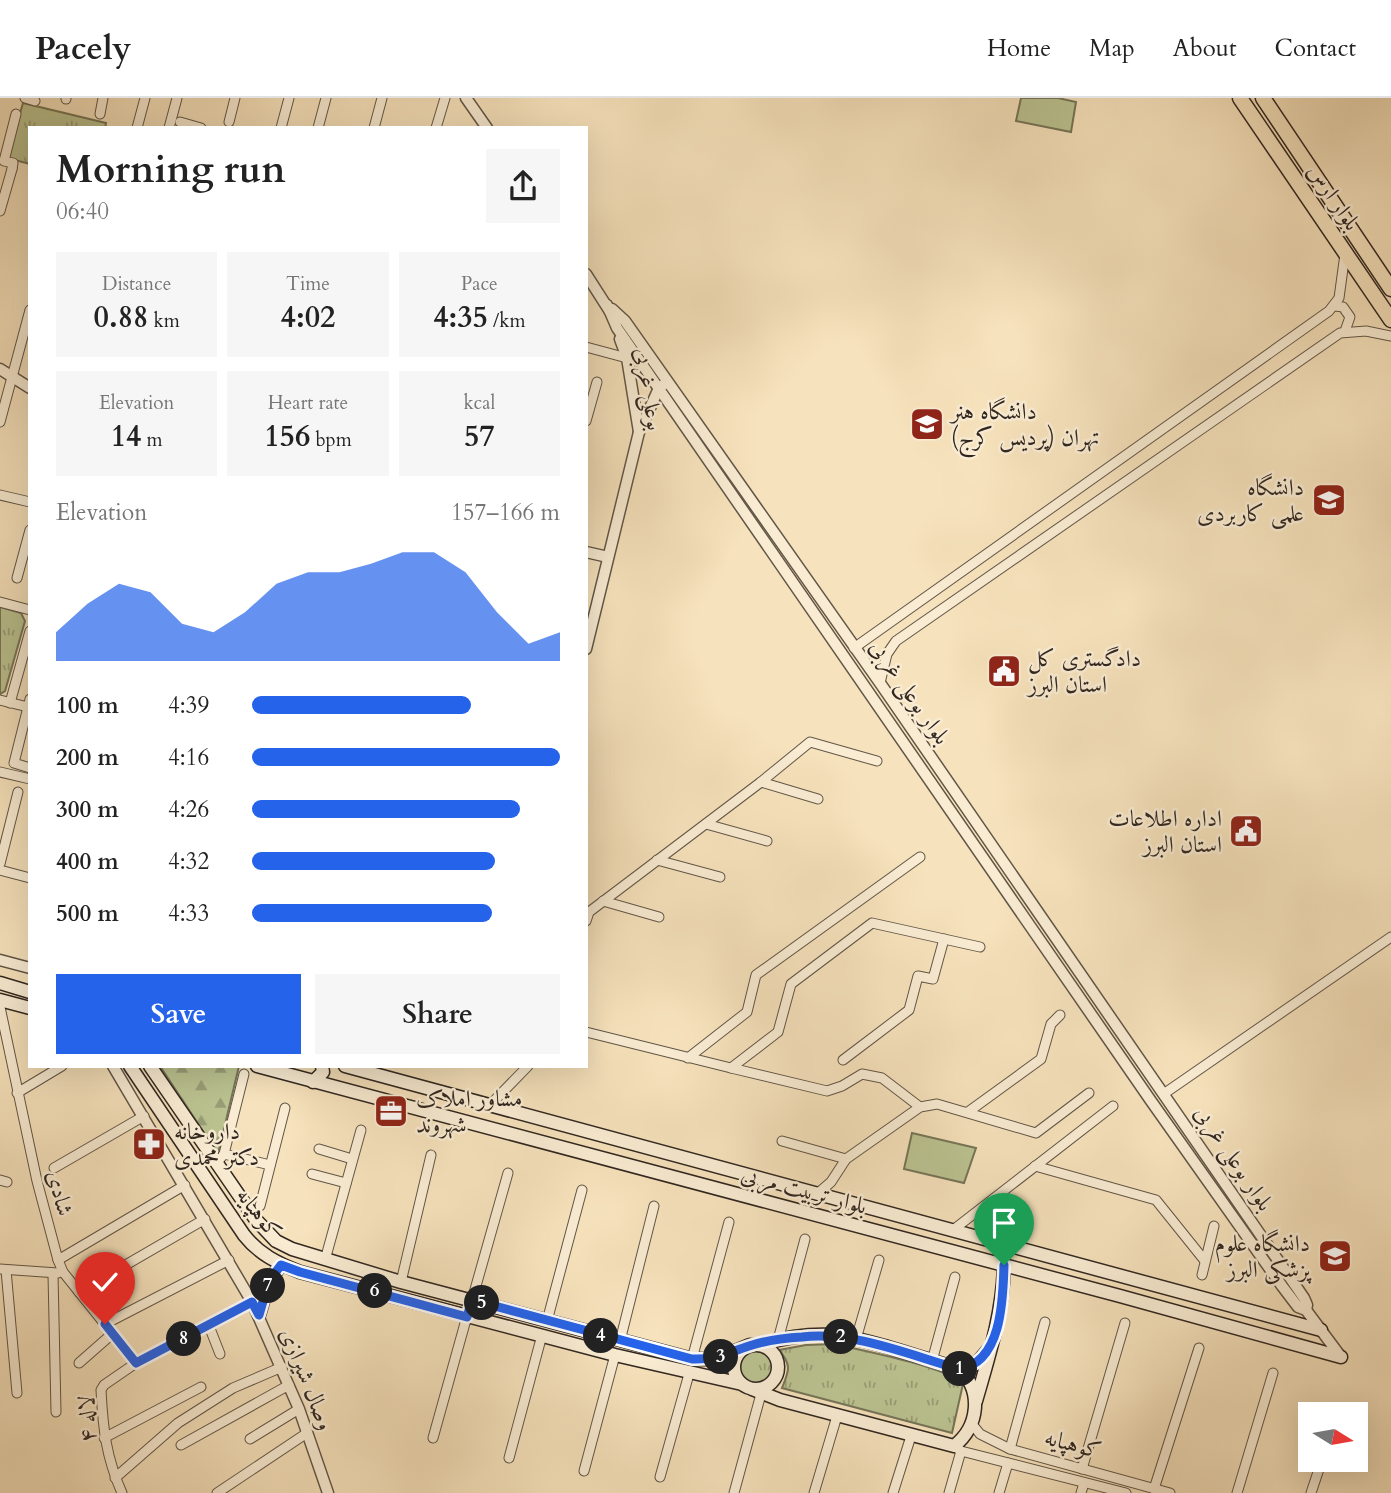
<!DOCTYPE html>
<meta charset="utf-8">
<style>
:root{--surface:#fff;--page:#f6f6f6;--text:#222;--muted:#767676;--line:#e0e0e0;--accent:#2563eb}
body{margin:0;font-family:Cardo,Amiri,serif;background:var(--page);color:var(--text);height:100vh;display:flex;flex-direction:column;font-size:26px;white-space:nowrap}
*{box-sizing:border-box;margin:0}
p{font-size:23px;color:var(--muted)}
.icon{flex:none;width:38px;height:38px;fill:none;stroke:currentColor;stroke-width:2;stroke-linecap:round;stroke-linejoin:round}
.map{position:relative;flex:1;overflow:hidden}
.sheet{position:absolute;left:28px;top:28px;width:560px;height:942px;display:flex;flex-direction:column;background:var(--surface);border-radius:0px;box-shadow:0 7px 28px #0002}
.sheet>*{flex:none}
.needle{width:46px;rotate:101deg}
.fabs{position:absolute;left:1298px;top:1304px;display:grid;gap:14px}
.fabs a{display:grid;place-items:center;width:70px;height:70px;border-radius:0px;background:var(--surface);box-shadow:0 7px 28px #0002;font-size:35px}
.pin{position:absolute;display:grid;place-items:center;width:60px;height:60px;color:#fff;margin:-72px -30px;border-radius:50% 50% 50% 0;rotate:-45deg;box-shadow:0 0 7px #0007}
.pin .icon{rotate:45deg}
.km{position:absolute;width:35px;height:35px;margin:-18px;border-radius:50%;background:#222;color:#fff;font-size:19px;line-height:35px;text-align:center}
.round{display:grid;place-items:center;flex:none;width:74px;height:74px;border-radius:0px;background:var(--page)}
.overview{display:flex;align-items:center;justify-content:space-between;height:119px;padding:0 28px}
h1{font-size:38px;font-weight:600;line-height:52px}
.metrics{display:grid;grid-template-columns:repeat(3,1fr);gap:10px;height:119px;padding:7px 28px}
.metrics div{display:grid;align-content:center;border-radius:0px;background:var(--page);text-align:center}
.metrics b{font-size:30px;font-weight:600}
.metrics small{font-size:19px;font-weight:400}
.metrics p{font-size:19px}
.chart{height:196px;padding:14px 28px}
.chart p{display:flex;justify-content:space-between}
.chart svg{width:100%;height:126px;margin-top:7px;fill:var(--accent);opacity:.7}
.button{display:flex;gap:14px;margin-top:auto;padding:14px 28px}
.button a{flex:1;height:80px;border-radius:0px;background:var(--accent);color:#fff;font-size:28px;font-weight:600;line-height:80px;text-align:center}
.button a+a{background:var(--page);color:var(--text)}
ul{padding:0 28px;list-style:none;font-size:23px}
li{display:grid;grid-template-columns:112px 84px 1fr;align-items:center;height:52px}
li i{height:18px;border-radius:9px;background:var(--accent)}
header{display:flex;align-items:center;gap:42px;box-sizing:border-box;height:98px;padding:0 35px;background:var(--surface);border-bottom:2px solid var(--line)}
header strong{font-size:33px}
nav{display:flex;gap:38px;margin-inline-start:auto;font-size:24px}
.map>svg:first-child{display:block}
</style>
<header>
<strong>Pacely</strong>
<nav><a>Home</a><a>Map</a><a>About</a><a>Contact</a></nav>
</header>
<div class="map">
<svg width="1391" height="1395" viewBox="0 0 1391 1395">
<defs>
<pattern id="grass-tufts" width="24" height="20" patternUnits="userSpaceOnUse" patternTransform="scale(1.75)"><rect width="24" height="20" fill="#bbc391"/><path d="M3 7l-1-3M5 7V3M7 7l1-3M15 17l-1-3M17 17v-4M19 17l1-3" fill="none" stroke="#999e76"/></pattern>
<pattern id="forest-firs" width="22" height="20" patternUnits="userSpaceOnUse" patternTransform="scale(1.75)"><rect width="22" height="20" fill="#bbc391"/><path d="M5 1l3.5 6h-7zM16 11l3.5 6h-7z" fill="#999e76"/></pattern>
</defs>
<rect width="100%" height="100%" fill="#f6e2bc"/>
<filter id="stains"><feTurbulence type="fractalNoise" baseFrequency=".00286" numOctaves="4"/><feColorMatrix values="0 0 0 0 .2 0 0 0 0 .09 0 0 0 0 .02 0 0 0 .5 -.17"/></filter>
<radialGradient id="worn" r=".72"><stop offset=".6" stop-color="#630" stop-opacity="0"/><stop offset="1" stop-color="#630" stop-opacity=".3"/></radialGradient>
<g fill="url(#grass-tufts)" stroke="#767558" stroke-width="2">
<path d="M 23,5 L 106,25 L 105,30 L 30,30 L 30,66 L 7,60 Z"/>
<path d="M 0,509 L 21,515 L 25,523 L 5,593 L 0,596 Z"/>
<path d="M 834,1246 C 861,1252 947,1269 963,1286 L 952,1335 L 782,1290 C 789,1273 792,1267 779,1252 L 806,1247 Z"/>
<circle cx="757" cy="1269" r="17"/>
</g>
<path fill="url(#forest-firs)" stroke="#767558" stroke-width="2" d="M 160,968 L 239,968 L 218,1056 Z"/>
<g fill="#bbc391" stroke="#767558" stroke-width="2">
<path d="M 1021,0 L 1058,0 L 1076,4 L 1071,34 L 1016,23 Z"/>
<path d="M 912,1035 L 976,1050 L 964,1085 L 904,1071 Z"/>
</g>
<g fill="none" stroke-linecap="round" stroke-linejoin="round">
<g stroke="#625647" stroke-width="11">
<g id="minor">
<path d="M 25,0 L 35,3"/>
<path d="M 66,1 L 66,0"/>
<path d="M 100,16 L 103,0"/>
<path d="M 180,24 L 201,30"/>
<path d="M 229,24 L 235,0"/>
<path d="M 137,30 L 145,0"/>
<path d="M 169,30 L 177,0"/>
<path d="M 281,30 L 289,0"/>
<path d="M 318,30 L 326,0"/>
<path d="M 374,30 L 382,0"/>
<path d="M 436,30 L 445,0"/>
<path d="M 12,71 L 13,65 L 4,63 L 16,16"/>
<path d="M 0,113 L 12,71"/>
<path d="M 1335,208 L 1343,209 L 1350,219 L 1345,233"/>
<path d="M 586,249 L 627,260"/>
<path d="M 586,323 L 597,284"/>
<path d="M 0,324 L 30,212"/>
<path d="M 0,397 L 30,404"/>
<path d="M 17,480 L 30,432"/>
<path d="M 0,504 L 30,512"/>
<path d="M 854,550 L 1329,213 L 1339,200 L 1345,156"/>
<path d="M 880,585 L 887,556 L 896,543 L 1340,235 L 1366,233 L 1391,238"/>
<path d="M 30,601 L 14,665 L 30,670"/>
<path d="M 0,602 L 28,609"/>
<path d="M 10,605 L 30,533"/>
<path d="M 0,674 L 30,681"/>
<path d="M 761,684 L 818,701"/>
<path d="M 706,726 L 767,743"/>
<path d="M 657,762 L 720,779"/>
<path d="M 0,766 L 18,694"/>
<path d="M 0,772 L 30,780"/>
<path d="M 603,803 L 659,819"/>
<path d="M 586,823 L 589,814 L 761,684 L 810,644 L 877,663"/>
<path d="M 0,909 L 37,1083 L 58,1162 L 63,1174 L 136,1265"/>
<path d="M 586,934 L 731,970 L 778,934 L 791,886 L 872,825 L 980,849"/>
<path d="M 688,960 L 747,914 L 756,877 L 920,759"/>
<path d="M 843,962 L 909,912 L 918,878 L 933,881 L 944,841"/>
<path d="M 731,970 L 827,993 L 842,988 L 862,976 L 882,980 L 920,1009"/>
<path d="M 17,995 L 62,968"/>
<path d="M 1165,995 L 1391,839"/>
<path d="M 491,1006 L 528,968"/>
<path d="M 968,1014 L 1041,961 L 1051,926 L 1060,917"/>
<path d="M 782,1043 L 846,1061"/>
<path d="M 319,1051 L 352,1061"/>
<path d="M 224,1056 L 270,1067"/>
<path d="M 216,1066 L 224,1056 L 244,976"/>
<path d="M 1035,1068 L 1156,1102 L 1205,1163"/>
<path d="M 54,1070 L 144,1018"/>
<path d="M 312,1076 L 346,1085"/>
<path d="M 0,1082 L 7,1084"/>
<path d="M 817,1096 L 831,1084 L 846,1061 L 920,1009 L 937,1006 L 1036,1035 L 1089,995"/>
<path d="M 260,1108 L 285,1010"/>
<path d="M 953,1132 L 1113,1008"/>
<path d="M 58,1162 L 185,1087"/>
<path d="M 325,1162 L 361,1032"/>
<path d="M 0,1171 L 58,1175"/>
<path d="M 6,1172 L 17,1295"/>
<path d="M 53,1176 L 56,1314"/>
<path d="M 1202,1177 L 1214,1128"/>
<path d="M 401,1184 L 431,1057"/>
<path d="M 79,1194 L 205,1121"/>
<path d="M 472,1202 L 508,1075"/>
<path d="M 547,1223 L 582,1092"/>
<path d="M 105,1226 L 229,1162"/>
<path d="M 209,1228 L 220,1256"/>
<path d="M 856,1241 L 879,1162"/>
<path d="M 778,1242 L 805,1141"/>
<path d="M 620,1243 L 654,1108"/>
<path d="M 692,1261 L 729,1124"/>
<path d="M 932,1263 L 955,1179"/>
<path d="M 79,1265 L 112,1236"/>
<path d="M 1336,1316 L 1339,1310"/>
<path d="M 972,1326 L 980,1336 L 1010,1351 L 1170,1395"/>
<path d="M 104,1340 L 201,1289"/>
<path d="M 433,1340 L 467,1218"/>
<path d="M 250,1341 L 299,1311"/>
<path d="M 181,1347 L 289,1287"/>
<path d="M 954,1348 L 961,1353 L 1126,1395"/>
<path d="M 1010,1351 L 1045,1224"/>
<path d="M 509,1360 L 542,1237"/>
<path d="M 1082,1371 L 1125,1225"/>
<path d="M 584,1373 L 615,1257"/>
<path d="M 660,1379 L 689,1276"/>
<path d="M 115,1380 L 178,1325 L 233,1290 L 282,1269"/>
<path d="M 1154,1391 L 1199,1250"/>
<path d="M 122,1395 C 106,1359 103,1331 101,1292 L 104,1287 L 136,1265 L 252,1204"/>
<path d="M 217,1395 L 307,1335"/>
<path d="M 734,1395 L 761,1296"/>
<path d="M 814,1395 L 837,1318"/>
<path d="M 893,1395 L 911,1338"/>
<path d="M 949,1395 L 961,1353"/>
<path d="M 999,1395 L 1008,1365"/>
<path d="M 1081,1395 L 1084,1385"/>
<path d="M 1237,1395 L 1273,1275"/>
<path d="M 1311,1395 L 1322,1362"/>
</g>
</g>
<g stroke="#625647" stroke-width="13">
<g id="tertiary">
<path d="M 466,0 L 487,30"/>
<path d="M 586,176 L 609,212"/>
<path d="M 607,207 L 617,230 L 1151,1003 L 1282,1188 L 1298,1209 L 1306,1212 L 1341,1259"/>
<path d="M 612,211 L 625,223 L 880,585 L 1304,1200 L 1307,1207 L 1306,1212"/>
<path d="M 0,271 L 30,290"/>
<path d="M 639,334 L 659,290 L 663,287"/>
<path d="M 586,454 L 608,459"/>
<path d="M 586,551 L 639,334 L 627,260 L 620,241"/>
<path d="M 0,862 L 30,870"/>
<path d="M 113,968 L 252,1204 L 299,1311 L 328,1395"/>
</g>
</g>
<g stroke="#312720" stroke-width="15">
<g id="secondary">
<path d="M 0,885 L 30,894"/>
<path d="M 0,902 L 30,910"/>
<path d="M 130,968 L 244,1137 C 259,1156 277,1165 300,1174 L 615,1257 L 742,1286"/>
<path d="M 150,968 L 256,1122 L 276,1143 L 292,1151 L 401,1184 L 692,1261 L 716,1261 L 750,1247"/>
<path d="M 257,968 L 1120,1198 L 1341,1259"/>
<path d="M 345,968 L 1321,1232"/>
<path d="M 313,984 L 323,974 L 322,968"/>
<path d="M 259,1217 L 269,1183 L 281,1167"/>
<circle cx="756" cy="1269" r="22"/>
<path d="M 959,1271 L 976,1266 L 989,1251"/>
<path d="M 752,1291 L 780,1302 L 954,1348 C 979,1329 983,1292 959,1271 C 921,1260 868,1240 831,1237 C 807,1236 782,1240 760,1247"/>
<path d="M 976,1303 C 989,1258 1003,1214 1004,1167"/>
</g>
</g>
<g stroke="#312720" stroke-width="17">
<g id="primary">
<path d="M 1240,0 L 1391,222"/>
<path d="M 1263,0 L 1391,191"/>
</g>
</g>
<use href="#minor" stroke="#f9ecd3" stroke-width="9"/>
<use href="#tertiary" stroke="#f9ecd3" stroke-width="10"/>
<use href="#secondary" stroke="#f9ecd3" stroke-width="12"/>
<use href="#primary" stroke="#f6e2bc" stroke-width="14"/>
</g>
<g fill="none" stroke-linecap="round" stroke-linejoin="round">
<g stroke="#fff" stroke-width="14">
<path id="route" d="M 105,1226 L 136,1265 L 252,1204 L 259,1217 L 269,1183 L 281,1167 L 300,1174 L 467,1219 L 472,1202 L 692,1261 C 717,1262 727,1255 749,1248 C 764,1243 785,1240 802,1239 C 854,1233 909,1257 959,1271 C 1002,1265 1003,1201 1004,1167"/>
</g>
<use href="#route" stroke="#2563eb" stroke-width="9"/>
</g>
<defs>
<g id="university-square" transform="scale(1.75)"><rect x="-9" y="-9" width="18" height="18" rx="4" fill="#8f2418" stroke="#f9ecd3"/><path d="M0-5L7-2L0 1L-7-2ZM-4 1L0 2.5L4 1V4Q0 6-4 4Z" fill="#fff"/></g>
<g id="civic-square" transform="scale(1.75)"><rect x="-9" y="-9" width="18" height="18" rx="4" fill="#8f2418" stroke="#f9ecd3"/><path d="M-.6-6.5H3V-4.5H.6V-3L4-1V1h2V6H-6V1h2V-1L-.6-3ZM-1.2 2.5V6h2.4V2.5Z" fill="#fff"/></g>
<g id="office-square" transform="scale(1.75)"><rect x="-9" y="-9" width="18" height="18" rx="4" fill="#8f2418" stroke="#f9ecd3"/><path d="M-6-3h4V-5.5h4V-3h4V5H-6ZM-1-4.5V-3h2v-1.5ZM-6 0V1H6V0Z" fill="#fff"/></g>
<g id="pharmacy-square" transform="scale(1.75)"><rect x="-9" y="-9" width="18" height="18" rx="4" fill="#8f2418" stroke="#f9ecd3"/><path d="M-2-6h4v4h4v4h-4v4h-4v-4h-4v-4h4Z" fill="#fff"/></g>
</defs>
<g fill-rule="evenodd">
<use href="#university-square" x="927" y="326"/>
<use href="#university-square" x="1329" y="402"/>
<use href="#civic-square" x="1004" y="573"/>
<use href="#civic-square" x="1246" y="733"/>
<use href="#office-square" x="391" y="1013"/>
<use href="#pharmacy-square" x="149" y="1046"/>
<use href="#university-square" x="1335" y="1158"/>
</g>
<g text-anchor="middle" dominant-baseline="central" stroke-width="5" stroke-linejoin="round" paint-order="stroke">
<g font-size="23" fill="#312720" stroke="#f9ecd3">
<text transform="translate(1334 99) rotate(56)">بلوار ارس</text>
<text transform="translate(649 291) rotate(81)">بوعلی غربی</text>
<text transform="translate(910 594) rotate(55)">بلوار بوعلی غربی</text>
<text transform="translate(1234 1060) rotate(56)">بلوار بوعلی غربی</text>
<text transform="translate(804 1092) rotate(15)">بلوار تربیت مربی</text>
<text transform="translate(60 1095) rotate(76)">شادی</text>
<text transform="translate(259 1115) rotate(52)">کوهپایه</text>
<text transform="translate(307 1281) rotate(68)">وصال شیرازی</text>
<text transform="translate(87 1321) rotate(-92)">لاله ۴</text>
<text transform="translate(1073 1346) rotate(15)">کوهپایه</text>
</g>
<g font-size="23" fill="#312720" stroke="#f9ecd3" text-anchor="start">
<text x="951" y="313">دانشگاه هنر<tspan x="951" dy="26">تهران (پردیس کرج)</tspan></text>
<text x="1304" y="389" text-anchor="end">دانشگاه<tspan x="1304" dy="26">علمی کاربردی</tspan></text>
<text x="1028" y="560">دادگستری کل<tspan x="1028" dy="26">استان البرز</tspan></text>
<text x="1222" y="720" text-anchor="end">اداره اطلاعات<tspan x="1222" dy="26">استان البرز</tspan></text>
<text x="416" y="1000">مشاور املاک<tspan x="416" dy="26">شهروند</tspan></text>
<text x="174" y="1033">داروخانه<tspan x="174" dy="26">دکتر محمدی</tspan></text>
<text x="1310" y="1145" text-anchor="end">دانشگاه علوم<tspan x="1310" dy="26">پزشکی البرز</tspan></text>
</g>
</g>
<rect width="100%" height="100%" filter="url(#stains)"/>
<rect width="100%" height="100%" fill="url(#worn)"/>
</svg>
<div class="fabs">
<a><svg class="needle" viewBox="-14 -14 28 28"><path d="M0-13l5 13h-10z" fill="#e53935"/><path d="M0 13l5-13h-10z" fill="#767676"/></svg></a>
</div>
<div class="pin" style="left:1004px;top:1167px;background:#1e9e55"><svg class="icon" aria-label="arrive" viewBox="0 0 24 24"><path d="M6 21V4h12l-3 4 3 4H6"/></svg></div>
<div class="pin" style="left:105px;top:1226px;background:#d93025"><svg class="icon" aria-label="check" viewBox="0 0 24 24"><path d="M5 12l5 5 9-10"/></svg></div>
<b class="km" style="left:960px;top:1271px">1</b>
<b class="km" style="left:841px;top:1239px">2</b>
<b class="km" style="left:721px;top:1259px">3</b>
<b class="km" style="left:601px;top:1238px">4</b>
<b class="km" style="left:482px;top:1205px">5</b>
<b class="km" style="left:375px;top:1193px">6</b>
<b class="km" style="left:268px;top:1188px">7</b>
<b class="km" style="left:184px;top:1241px">8</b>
<section class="sheet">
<div class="overview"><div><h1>Morning run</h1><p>06:40</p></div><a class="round"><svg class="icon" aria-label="share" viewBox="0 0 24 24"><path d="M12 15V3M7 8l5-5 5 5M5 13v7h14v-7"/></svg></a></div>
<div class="metrics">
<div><p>Distance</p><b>0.88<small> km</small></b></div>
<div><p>Time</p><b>4:02</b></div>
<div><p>Pace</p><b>4:35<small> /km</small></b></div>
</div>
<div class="metrics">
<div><p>Elevation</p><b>14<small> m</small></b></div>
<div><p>Heart rate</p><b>156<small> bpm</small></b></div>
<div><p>kcal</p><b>57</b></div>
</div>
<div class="chart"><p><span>Elevation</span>157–166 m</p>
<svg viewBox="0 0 160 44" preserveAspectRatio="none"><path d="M0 44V34L10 24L20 17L30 20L40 31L50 34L60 27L70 17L80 13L90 13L100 10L110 6L120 6L130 13L140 27L150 38L160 34V44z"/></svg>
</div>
<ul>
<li><b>100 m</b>4:39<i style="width:71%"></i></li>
<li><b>200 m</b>4:16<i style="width:100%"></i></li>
<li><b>300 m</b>4:26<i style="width:87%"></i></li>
<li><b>400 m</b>4:32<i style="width:79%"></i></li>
<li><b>500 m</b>4:33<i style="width:78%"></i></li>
</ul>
<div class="button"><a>Save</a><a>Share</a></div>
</section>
</div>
